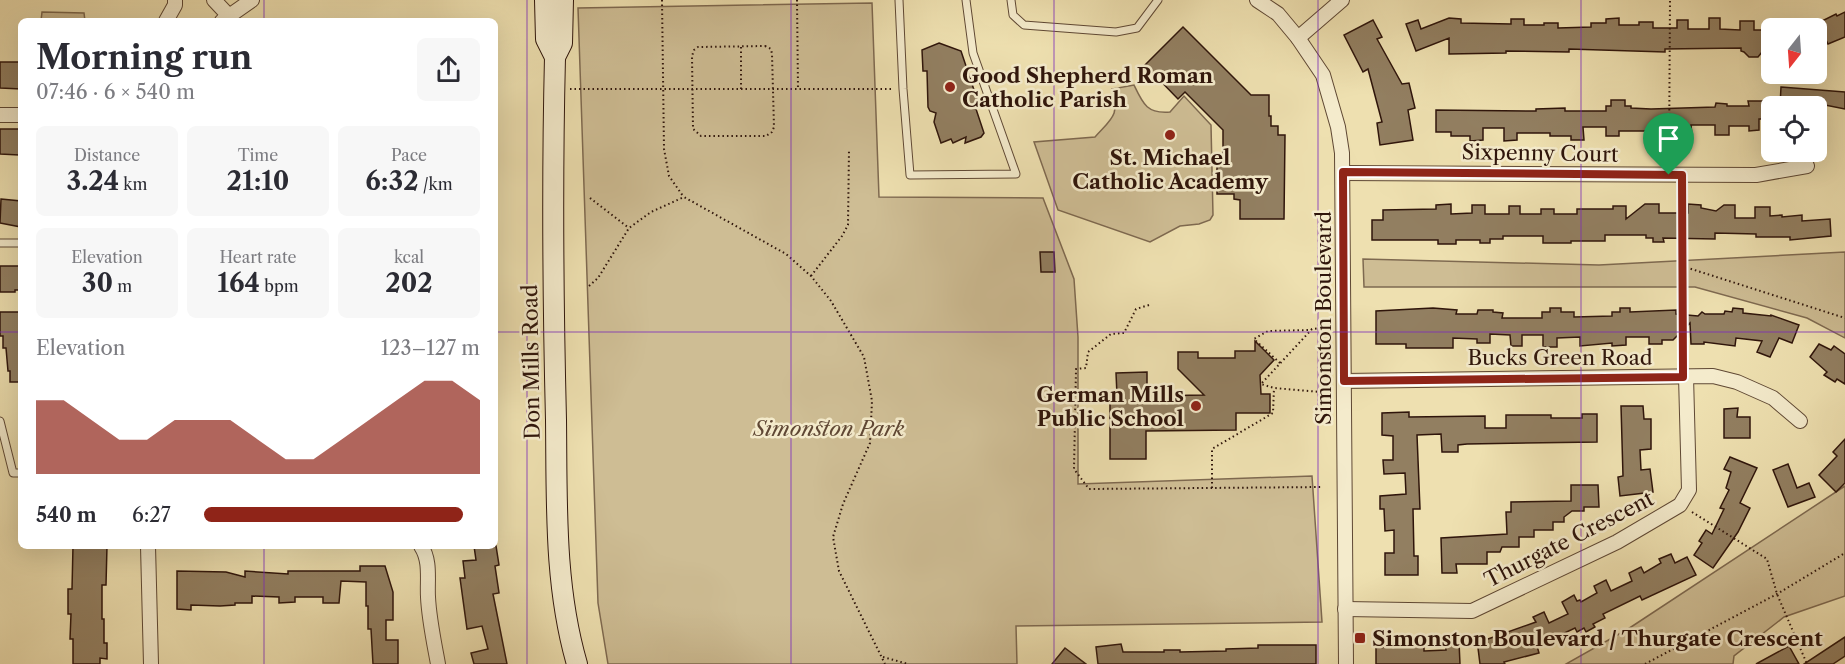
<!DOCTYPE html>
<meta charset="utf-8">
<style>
:root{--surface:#fff;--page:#f7f7f7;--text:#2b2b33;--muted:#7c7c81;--accent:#8f2418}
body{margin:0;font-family:"Libre Caslon Text",serif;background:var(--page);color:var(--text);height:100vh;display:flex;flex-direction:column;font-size:22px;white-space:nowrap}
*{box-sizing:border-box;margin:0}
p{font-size:20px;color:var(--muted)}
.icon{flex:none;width:33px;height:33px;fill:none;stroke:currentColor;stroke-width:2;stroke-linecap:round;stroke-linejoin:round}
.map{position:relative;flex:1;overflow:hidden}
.details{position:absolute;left:18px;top:18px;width:480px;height:531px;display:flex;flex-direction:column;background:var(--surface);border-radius:9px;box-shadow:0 6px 24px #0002}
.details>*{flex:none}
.needle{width:39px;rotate:197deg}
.tools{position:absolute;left:1761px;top:18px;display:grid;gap:12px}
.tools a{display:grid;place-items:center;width:66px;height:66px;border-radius:9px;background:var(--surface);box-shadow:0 6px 24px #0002;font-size:30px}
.pin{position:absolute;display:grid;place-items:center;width:51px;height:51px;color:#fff;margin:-62px -26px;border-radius:50% 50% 50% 0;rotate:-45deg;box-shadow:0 0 6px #0007}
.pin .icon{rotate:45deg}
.round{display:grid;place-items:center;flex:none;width:63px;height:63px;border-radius:9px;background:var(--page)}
.summary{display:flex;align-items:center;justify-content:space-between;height:102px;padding:0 18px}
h1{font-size:33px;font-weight:700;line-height:45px}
.metrics{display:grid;grid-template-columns:repeat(3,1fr);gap:9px;height:102px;padding:6px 18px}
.metrics div{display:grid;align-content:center;border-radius:9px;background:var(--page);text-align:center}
.metrics b{font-size:26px;font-weight:700}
.metrics small{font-size:16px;font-weight:400}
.metrics p{font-size:16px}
.chart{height:168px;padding:12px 18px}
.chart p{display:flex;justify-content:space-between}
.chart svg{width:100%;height:108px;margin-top:6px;fill:var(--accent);opacity:.7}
ul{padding:0 18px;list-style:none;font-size:20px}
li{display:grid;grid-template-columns:96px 72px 1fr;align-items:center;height:45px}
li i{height:15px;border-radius:8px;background:var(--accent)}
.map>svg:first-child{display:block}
</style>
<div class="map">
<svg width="1845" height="664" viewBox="0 0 1845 664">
<rect width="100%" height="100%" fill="#eee0b0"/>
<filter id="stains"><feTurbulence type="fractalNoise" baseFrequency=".00333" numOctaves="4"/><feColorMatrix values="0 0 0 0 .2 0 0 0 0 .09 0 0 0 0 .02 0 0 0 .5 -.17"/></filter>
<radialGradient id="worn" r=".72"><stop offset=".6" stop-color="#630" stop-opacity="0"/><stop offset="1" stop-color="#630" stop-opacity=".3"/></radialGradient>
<g fill="#cebd94" stroke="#7e6950" stroke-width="1.5">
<path d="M 872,3 L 879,197 L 1043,198 L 1074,279 L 1078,337 L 1078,484 L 1312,476 L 1322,622 L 1016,626 L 1017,664 L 608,664 L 598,603 L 578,8 Z"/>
<path d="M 42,12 L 84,13 L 85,21 L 41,21 Z"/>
<path d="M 1134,85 C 1143,104 1147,114 1170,112 L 1184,96 L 1211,125 L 1213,215 L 1210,220 L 1199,224 L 1180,226 L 1150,242 L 1058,210 L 1034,142 L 1095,137 C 1112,118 1120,116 1112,89 Z"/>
<path d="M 1845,252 L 1845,338 L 1807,318 L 1695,287 L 1364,287 L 1363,259 L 1599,265 Z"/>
<path d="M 1845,486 L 1845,596 L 1784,617 L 1734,656 L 1733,664 L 1566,664 L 1628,629 Z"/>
</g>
<g fill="#927f61" stroke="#2f150b" stroke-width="1.5">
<path d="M 1845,12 L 1845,37 L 1828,44 L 1825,38 L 1816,41 L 1816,24 L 1836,14 L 1837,16 Z"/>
<path d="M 1449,18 L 1461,19 L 1461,23 L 1511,24 L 1511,19 L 1524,19 L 1524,25 L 1544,25 L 1544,23 L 1558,23 L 1558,28 L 1591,27 L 1591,23 L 1606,23 L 1606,19 L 1619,18 L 1619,25 L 1639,25 L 1639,22 L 1653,22 L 1653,28 L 1677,28 L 1677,20 L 1688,20 L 1688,29 L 1709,29 L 1709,18 L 1720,18 L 1720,29 L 1740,30 L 1740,21 L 1754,21 L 1754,30 L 1772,30 L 1772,51 L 1762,52 L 1758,57 L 1749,57 L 1744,52 L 1741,51 L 1741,48 L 1665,49 L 1665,52 L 1569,49 L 1569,52 L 1506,51 L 1506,53 L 1449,54 L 1449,38 L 1416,51 L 1406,24 L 1418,20 L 1421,29 Z"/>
<path d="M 1373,20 L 1382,37 L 1377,39 L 1402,84 L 1409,83 L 1415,108 L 1408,110 L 1413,140 L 1380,145 L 1377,123 L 1382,122 L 1368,69 L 1363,72 L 1344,35 Z"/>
<path d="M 1183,27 L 1251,95 L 1269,95 L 1269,116 L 1271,116 L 1271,126 L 1278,126 L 1278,135 L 1285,135 L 1284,219 L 1240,219 L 1240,200 L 1234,199 L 1234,194 L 1217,194 L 1217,164 L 1223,164 L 1223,130 L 1185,92 L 1178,99 L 1145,65 Z"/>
<path d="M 939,43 L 961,51 L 978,102 L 974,103 L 984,133 L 981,137 L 965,143 L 966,137 L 953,143 L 951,139 L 941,143 L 934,122 L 936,113 L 930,111 L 928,107 L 927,71 L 923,71 L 922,50 Z"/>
<path d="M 0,62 L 21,62 L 21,89 L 0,88 Z"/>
<path d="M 1781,87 L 1845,92 L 1845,109 L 1820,104 L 1807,104 L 1807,106 L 1780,106 Z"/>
<path d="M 1611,100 L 1625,100 L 1625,106 L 1631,106 L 1631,108 L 1651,109 L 1715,107 L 1716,103 L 1727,104 L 1727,106 L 1749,106 L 1748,101 L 1772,101 L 1772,119 L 1759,119 L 1759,130 L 1749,131 L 1749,126 L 1729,126 L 1729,135 L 1715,135 L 1715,125 L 1691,125 L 1692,135 L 1678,136 L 1652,135 L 1652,131 L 1619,131 L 1619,136 L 1606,136 L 1606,127 L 1583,127 L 1584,140 L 1571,140 L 1571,136 L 1550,136 L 1550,133 L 1517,133 L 1517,140 L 1504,141 L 1504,128 L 1483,128 L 1483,140 L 1470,141 L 1470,136 L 1451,136 L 1451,132 L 1436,132 L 1436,110 L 1536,111 L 1536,109 L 1565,108 L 1565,111 L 1606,111 L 1606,106 L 1611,106 Z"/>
<path d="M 0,129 L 19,129 L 19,136 L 21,136 L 19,155 L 0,154 Z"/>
<path d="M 1,199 L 21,201 L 21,227 L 0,223 Z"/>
<path d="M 1451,204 L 1451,214 L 1472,213 L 1472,205 L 1485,205 L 1485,214 L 1509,214 L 1509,206 L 1520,206 L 1520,214 L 1541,214 L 1541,209 L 1554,209 L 1554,214 L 1577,214 L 1577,209 L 1613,209 L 1613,206 L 1626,206 L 1626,219 L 1645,204 L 1659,204 L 1659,213 L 1688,213 L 1688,204 L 1701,205 L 1701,208 L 1716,211 L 1724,205 L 1735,205 L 1735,218 L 1755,218 L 1755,207 L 1770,207 L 1770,216 L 1782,215 L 1782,217 L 1802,215 L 1802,221 L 1830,219 L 1831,236 L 1790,240 L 1790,237 L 1756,237 L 1756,234 L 1715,233 L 1715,239 L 1663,238 L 1664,242 L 1653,242 L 1653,238 L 1646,238 L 1646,235 L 1605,235 L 1605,241 L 1571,241 L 1571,243 L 1543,243 L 1543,236 L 1503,236 L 1503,239 L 1490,239 L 1490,243 L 1480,243 L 1480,240 L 1456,240 L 1456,244 L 1438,244 L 1438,240 L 1372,240 L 1372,220 L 1383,220 L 1383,210 L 1436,209 L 1436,205 Z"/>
<path d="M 1040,252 L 1054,252 L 1055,272 L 1041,272 Z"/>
<path d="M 0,266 L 21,266 L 21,290 L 15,290 L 15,292 L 0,292 Z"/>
<path d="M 1433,308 L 1457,310 L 1456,314 L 1477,314 L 1478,310 L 1493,310 L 1493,312 L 1503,313 L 1502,318 L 1542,318 L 1542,312 L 1550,312 L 1550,308 L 1561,308 L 1561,312 L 1574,312 L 1574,317 L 1612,316 L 1612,312 L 1620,312 L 1620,308 L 1630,308 L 1630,312 L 1676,310 L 1676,314 L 1698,316 L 1702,312 L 1705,314 L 1724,314 L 1725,311 L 1732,312 L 1733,308 L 1743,309 L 1743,313 L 1771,316 L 1771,315 L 1799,325 L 1792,343 L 1779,338 L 1770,357 L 1757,352 L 1762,341 L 1736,338 L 1735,346 L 1704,342 L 1704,344 L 1691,344 L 1690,323 L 1673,340 L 1662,340 L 1662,344 L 1649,344 L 1649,337 L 1626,337 L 1626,345 L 1612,346 L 1612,343 L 1580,346 L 1580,337 L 1557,338 L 1557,347 L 1543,347 L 1543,335 L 1522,335 L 1522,346 L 1511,346 L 1510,335 L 1490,334 L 1490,343 L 1477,343 L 1477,339 L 1453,338 L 1453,348 L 1406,348 L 1406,344 L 1376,344 L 1376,311 Z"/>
<path d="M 0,312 L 21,312 L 21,382 L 10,382 L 10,371 L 8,371 L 6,348 L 3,348 L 3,336 L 0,336 Z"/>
<path d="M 1255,341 L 1274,360 L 1260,375 L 1261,394 L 1270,394 L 1270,413 L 1236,413 L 1236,430 L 1146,431 L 1146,459 L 1110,459 L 1110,395 L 1117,395 L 1116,373 L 1147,372 L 1147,396 L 1204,395 L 1178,369 L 1178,352 L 1198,352 L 1198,358 L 1235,358 L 1235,351 L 1255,351 Z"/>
<path d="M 1819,344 L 1831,350 L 1834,346 L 1845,354 L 1845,384 L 1837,379 L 1835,382 L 1824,375 L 1827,372 L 1810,357 Z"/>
<path d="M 1621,406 L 1643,406 L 1644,419 L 1651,419 L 1651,449 L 1640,450 L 1641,470 L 1650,469 L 1653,492 L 1620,496 L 1618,477 L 1623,476 Z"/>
<path d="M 1738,408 L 1737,417 L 1750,417 L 1750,438 L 1724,438 L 1724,409 Z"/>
<path d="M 1409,412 L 1409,417 L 1485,416 L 1485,428 L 1506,428 L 1506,415 L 1551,415 L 1551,418 L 1582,418 L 1582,414 L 1597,414 L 1597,442 L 1467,444 L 1458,445 L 1458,452 L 1442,452 L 1441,434 L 1417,435 L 1420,509 L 1413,509 L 1414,556 L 1418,556 L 1418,575 L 1385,575 L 1385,553 L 1394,553 L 1394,530 L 1385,531 L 1384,509 L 1380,509 L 1380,496 L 1406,494 L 1405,473 L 1384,474 L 1383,460 L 1393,460 L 1393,436 L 1382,435 L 1382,413 Z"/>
<path d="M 1845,439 L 1845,483 L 1836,492 L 1819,475 L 1837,456 L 1833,452 Z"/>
<path d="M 1730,457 L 1757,468 L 1740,503 L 1750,508 L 1738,532 L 1713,568 L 1694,555 L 1702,543 L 1699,541 L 1706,530 L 1712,534 L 1724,509 L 1720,508 L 1729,490 L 1726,488 L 1731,472 L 1724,469 Z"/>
<path d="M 1788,464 L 1797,488 L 1809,483 L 1815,497 L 1788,507 L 1773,470 Z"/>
<path d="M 1571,485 L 1598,485 L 1599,507 L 1584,507 L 1584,511 L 1572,511 L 1564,517 L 1564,522 L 1553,522 L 1553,530 L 1534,530 L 1534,537 L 1519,537 L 1519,547 L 1502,547 L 1500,552 L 1487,552 L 1487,564 L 1456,564 L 1457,573 L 1442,573 L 1441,538 L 1507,534 L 1506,512 L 1511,512 L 1511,502 L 1571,501 Z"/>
<path d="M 73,546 L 107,546 L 106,585 L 102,585 L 102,619 L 104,619 L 104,643 L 107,643 L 107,659 L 100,658 L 100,664 L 73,664 L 73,639 L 70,639 L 71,614 L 68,614 L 68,589 L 72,589 Z"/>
<path d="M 474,546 L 496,546 L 499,565 L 495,566 L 499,593 L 493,594 L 507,664 L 474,664 L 471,653 L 488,649 L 482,626 L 467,629 L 460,578 L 465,578 L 463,561 L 476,560 Z"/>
<path d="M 1671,554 L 1675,563 L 1687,557 L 1696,575 L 1642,600 L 1640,596 L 1603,614 L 1605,618 L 1593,624 L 1595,627 L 1586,632 L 1584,628 L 1577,632 L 1575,628 L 1537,646 L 1539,653 L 1504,662 L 1505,664 L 1480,664 L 1477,640 L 1488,639 L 1536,622 L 1533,617 L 1544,612 L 1549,623 L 1568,614 L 1562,602 L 1574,595 L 1577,601 L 1580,600 L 1581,602 L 1597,593 L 1594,586 L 1606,580 L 1611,591 L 1632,581 L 1629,573 L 1641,567 L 1644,573 L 1661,563 L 1659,559 Z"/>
<path d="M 360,566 L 385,566 L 393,592 L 393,620 L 386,620 L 386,640 L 398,640 L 398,664 L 373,664 L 371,629 L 368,629 L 368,606 L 366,606 L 366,582 L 341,581 L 339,603 L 323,603 L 323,597 L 295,597 L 295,602 L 279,603 L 279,597 L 252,596 L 252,603 L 235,603 L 235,605 L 220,606 L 191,605 L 191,610 L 177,609 L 177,571 L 226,572 L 245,577 L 245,571 L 288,574 L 288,571 L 360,571 Z"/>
<path d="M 1845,637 L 1845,656 L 1833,664 L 1804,664 Z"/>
<path d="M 1445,642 L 1459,642 L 1460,664 L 1376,664 L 1376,648 L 1424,644 L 1424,651 L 1446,650 Z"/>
<path d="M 1121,644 L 1123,652 L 1164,652 L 1164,650 L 1180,650 L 1180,652 L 1226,651 L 1226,649 L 1258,648 L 1258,645 L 1316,645 L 1316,664 L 1098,664 L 1096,647 Z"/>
<path d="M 1789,646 L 1799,664 L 1756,664 Z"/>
<path d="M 1065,648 L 1086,664 L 1052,664 Z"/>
</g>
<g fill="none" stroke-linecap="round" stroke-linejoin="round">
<g stroke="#5f4834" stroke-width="9">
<g id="service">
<path d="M 899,0 L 903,89 L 910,175 L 1016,174 L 973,53 L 966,0"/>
<path d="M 1011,0 L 1013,15 L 1024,25 L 1116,32 L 1137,28 L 1158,0"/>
<path d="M 0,243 L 21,243"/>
<path d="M 0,421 L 13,473 L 21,473"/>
</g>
</g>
<g stroke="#5f4834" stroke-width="16">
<g id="minor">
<path d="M 214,0 L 229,16"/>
<path d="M 1257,0 L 1278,14 L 1298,38 L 1323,75 L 1338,127 L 1342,153 L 1346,664"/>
<path d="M 166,21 L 175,5 L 175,0"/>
<path d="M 222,21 L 252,0"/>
<path d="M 1298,38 L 1342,0"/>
<path d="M 0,115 L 21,115"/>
<path d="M 1343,173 L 1756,175 L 1807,166"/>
<path d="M 1344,381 L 1713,376 L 1737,382 L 1773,398 L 1800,421"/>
<path d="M 148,546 L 151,664"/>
<path d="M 421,546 C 431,561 427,580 428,597 C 429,619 434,642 438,664"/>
<path d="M 1345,609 L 1472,611 L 1617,542 L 1680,505 L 1689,490 L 1686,376"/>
</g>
</g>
<g stroke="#2f150b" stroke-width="22">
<g id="secondary">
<path d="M 545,0 L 546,39 L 555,57 C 552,178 553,299 556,420 C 557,502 554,585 577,664"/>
<path d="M 555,57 L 562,43 L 563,0"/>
</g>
</g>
<g stroke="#2f150b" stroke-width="2" stroke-dasharray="1.5 3" stroke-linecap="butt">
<path d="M 662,0 L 664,149 L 669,176 L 683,196"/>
<path d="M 797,0 L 798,89"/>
<path d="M 765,46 L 771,49 L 772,54 L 774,127 L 772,132 L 766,136 L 701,136 L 693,129 L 692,56 L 694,50 L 698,47 Z"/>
<path d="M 741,47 L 741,89"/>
<path d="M 570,89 L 894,89"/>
<path d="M 1669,160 L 1670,0"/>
<path d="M 1682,187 L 1683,364"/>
<path d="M 590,198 L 629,228"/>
<path d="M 1682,266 L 1845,318"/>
<path d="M 811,276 L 842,236 L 848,225 L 849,150"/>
<path d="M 589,286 L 598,278 L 629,228 L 651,212 L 684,197 L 786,254 L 811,276 L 831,301 L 864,357 L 872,401 L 870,443 L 843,504 L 833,537 L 839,571 L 885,664"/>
<path d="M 1149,305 L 1136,309 L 1124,333 L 1111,334 L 1088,352 L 1086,368 L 1076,369 L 1074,469 L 1089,489 L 1322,487"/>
<path d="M 1321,328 L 1312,329 L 1261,384 L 1274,388 L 1321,392"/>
<path d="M 1280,363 L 1254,339 L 1268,331 L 1310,330"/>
<path d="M 1212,488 L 1212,449 L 1273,413 L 1274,388"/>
<path d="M 1692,512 L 1767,559 L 1777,594 L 1807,664"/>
<path d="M 883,657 L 908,664"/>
<path d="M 1645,664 L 1777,594 L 1845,553"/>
</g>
<use href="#service" stroke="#f4ebcc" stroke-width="7"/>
<use href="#minor" stroke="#f4ebcc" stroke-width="14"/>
<use href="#secondary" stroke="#f4ebcc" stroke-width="20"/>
</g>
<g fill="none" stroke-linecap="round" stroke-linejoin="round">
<g stroke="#fff" stroke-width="12">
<path id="route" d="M 1343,172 L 1682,175 L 1683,377 L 1344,381 Z"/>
</g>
<use href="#route" stroke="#8f2418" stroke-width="8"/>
</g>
<path fill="none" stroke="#7b2cbf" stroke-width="1.5" stroke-opacity="0.55" d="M 264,0 L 264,21M 527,0 L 527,664M 791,0 L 791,664M 1054,0 L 1054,664M 1318,0 L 1318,664M 1581,0 L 1581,664M 0,332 L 21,332M 495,332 L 1845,332M 264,546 L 264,664"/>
<g fill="#8f2418" stroke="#f4ebcc" stroke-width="2">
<circle cx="950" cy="87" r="6"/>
<circle cx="1170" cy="135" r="6"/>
<circle cx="1196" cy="406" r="6"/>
<rect x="1354" y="632" width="12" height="12" rx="3"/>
</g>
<g text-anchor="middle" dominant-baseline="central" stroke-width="5" stroke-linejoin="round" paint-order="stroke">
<g font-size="21" font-weight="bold" fill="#2f150b" stroke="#f4ebcc" text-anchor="start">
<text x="962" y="75">Good Shepherd Roman<tspan x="962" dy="24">Catholic Parish</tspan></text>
<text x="1170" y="157" text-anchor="middle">St. Michael<tspan x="1170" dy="24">Catholic Academy</tspan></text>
<text x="1184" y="394" text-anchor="end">German Mills<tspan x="1184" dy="24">Public School</tspan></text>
<text x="1372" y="638">Simonston Boulevard / Thurgate Crescent</text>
</g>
<g font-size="21" fill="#2f150b" stroke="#f4ebcc">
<text transform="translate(1540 153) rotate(1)">Sixpenny Court</text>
<text transform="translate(1323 318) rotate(-90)">Simonston Boulevard</text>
<text x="1560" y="357">Bucks Green Road</text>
<text transform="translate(531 362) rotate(-91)">Don Mills Road</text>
<text transform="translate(1569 539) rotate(-27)">Thurgate Crescent</text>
</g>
<g font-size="21" font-style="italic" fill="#5f4734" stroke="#f4ebcc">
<text x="829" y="428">Simonston Park</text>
</g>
</g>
<rect width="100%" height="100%" filter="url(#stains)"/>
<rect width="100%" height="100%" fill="url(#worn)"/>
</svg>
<div class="tools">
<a><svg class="needle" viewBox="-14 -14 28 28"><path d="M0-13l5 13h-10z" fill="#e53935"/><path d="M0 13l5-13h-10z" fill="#7c7c81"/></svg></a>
<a><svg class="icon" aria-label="locate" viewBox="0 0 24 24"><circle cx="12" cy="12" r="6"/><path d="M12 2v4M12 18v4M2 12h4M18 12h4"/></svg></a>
</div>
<div class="pin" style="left:1669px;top:175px;background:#1e9e55"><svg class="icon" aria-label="arrive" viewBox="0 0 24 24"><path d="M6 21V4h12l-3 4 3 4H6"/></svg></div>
<section class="details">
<div class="summary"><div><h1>Morning run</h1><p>07:46 · 6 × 540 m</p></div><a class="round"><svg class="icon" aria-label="share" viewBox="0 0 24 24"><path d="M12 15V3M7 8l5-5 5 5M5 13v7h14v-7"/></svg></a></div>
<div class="metrics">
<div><p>Distance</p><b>3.24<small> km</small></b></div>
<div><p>Time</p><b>21:10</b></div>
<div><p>Pace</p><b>6:32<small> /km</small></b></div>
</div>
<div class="metrics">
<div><p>Elevation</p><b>30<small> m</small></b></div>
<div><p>Heart rate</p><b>164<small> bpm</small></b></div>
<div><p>kcal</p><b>202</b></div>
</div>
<div class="chart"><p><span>Elevation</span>123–127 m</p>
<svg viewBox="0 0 160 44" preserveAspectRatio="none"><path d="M0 44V14L10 14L20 22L30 30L40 30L50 22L60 22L70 22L80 30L90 38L100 38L110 30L120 22L130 14L140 6L150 6L160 14V44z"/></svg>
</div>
<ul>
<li><b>540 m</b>6:27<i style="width:94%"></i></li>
</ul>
</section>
</div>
